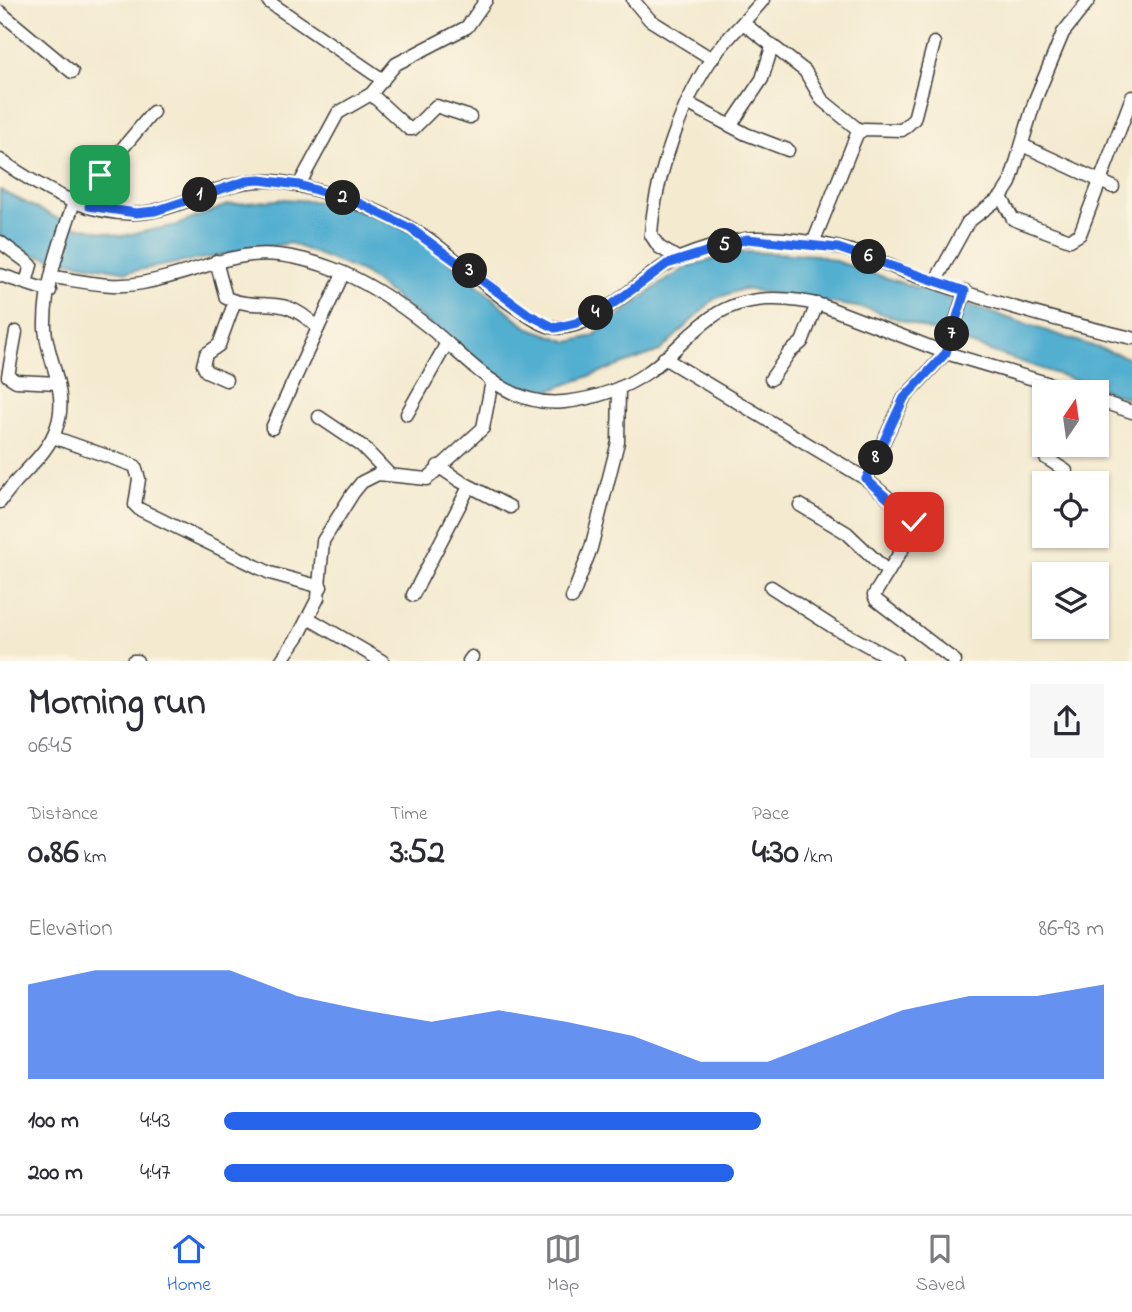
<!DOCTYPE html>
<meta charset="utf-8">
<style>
:root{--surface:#fff;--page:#f7f7f7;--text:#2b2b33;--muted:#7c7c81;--line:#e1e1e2;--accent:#2563eb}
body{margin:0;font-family:"Indie Flower",sans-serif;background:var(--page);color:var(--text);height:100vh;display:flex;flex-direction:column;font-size:26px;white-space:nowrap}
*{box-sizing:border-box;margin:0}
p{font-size:23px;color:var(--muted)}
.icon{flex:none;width:38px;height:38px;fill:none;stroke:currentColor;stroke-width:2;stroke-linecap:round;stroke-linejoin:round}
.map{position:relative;height:661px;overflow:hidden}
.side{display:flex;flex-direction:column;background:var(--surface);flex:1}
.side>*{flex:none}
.needle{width:46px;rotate:13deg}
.tools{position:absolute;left:1032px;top:380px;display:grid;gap:14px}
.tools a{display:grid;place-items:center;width:77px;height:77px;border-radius:0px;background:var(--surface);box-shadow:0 2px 5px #0004;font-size:35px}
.pin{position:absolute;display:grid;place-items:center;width:60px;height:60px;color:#fff;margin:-30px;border-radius:14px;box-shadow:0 4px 10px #0006}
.km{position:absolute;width:35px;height:35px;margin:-18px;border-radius:50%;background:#222;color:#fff;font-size:19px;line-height:35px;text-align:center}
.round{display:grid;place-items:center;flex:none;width:74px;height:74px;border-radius:0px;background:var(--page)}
.head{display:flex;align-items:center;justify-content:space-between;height:119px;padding:0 28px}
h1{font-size:38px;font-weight:700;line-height:52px}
.metrics{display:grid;grid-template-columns:repeat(3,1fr);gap:10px;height:119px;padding:7px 28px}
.metrics div{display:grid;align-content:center}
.metrics b{font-size:35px;font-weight:700}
.metrics small{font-size:19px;font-weight:400}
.metrics p{font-size:19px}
.chart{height:196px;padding:14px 28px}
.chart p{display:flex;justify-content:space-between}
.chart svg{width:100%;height:126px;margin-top:7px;fill:var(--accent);opacity:.7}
ul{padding:0 28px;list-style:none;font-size:23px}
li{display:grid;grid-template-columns:112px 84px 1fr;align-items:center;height:52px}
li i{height:18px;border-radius:9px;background:var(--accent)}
.menu{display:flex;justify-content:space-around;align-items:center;height:98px;border-top:2px solid var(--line);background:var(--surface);font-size:19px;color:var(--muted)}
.menu a{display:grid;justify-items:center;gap:4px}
.menu .on{color:var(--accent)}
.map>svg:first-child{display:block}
</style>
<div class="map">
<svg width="1132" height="661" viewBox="0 0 1132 661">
<rect width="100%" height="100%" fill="#fcf5e5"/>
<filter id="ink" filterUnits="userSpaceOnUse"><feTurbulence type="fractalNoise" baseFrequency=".0143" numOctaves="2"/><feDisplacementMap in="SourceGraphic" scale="14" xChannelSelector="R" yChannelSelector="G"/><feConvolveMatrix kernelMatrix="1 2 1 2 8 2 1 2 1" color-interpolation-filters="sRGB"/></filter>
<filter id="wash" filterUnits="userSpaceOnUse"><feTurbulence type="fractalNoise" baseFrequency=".00686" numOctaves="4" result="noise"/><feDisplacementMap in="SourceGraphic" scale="28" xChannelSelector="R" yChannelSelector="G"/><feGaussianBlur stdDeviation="1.57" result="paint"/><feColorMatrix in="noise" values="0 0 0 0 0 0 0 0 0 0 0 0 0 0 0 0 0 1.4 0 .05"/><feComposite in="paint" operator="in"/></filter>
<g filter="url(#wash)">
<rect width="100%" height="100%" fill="#f4ead0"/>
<path fill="#52afd0" stroke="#376676" stroke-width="2" d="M 0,190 L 71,225 L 122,236 L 177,225 L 227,205 L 285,199 L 344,204 L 416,233 L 527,327 L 569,342 L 593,336 L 656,287 L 689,266 L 741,252 L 817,255 L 1132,359 L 1132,400 L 869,309 L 743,289 L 714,299 L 660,351 L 551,390 L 505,384 L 364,273 L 290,243 L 127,272 L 34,255 L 0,240 Z"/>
</g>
<g filter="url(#ink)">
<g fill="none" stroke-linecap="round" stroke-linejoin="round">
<g stroke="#3c3b37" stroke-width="15">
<g id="minor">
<path d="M 633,0 L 650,20 L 712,59"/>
<path d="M 269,2 L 383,80"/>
<path d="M 0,12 L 72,72"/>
<path d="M 743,23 L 805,71 L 822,100 L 860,131"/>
<path d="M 371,94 L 409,129 L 413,129 L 436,106 L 470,117"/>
<path d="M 689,104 L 746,134 L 788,150"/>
<path d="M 731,125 L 762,79 L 772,47"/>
<path d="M 1022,145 L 1113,187"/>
<path d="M 0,160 C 44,190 98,223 154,211 C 206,199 239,170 296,185 C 342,196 387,212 427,238 C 455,257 524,322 552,327 C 590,334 634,283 664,266 C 684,254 734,238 758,238 C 792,238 829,244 861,254 C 879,260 895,269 913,275 C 984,300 1058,321 1132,338"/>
<path d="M 299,185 L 338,113 L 371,94 L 396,64 L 467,27 L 486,0"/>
<path d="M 1001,197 L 1013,219 L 1070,240 L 1080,234 L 1132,97"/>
<path d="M 89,206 L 100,175 L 153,112"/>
<path d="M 0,242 L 31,265 L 26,283"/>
<path d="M 813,243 L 857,134 L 864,129 L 902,130 L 914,119 L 934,43"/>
<path d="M 679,259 L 659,247 L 651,235 C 654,181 683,96 716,53 C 731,34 748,18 763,0"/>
<path d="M 216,261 L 226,298 C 265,313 281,291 318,328"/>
<path d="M 0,275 L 50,291"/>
<path d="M 53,277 C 81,281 113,289 142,283 C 222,268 243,236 331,268 C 367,281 400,304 430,328 C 470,361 507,408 564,402 C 593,399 624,389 648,372 C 671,356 689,333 712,317 C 744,294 788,296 824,306 L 946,353 L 1077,392"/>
<path d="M 935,282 L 968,222 L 1001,197 L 1010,183 L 1035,100 L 1063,33 L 1089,0"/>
<path d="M 16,332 L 8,376 L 16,381 L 58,383"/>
<path d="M 664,358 L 866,479 L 912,518 L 914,530 L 874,595 L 876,600 L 955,661"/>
<path d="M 771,379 L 789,353 L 802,342 L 817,304"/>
<path d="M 226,380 L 206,371 L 203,365 L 206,354 L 219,345 L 235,301"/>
<path d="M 1097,400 L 1132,412"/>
<path d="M 407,414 L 447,343"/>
<path d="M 319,417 L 362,446 L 388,473"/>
<path d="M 272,428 L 343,274"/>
<path d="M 53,437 L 135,466 L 139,479 L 135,505 L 139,509 L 270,573 L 321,587"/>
<path d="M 1048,444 L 1046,458 L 1066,471"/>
<path d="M 438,466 L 460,481 L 510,507"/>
<path d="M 866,479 L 904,398 L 946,353 L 965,291"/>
<path d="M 0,502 C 17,474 47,458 57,426 C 69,391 46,357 45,327 C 44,286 61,240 74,202"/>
<path d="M 800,505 L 847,533 L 887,571"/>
<path d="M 771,587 L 833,627 L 896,661"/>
<path d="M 413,595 L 469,487"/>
<path d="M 572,598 L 591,548 L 618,442 L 619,388"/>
<path d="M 308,618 L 382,661"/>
<path d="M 133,661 L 137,661"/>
<path d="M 281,661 L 299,635 L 318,598 L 323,541 L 353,493 L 362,482 L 378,474 L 427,479 L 483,428 L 492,381"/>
<path d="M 469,661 L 472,657"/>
</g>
</g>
<use href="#minor" stroke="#fff" stroke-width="12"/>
</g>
</g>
<g fill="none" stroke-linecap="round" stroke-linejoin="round" filter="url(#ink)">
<g stroke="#fff" stroke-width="14">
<path id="route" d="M 100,175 L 89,206 L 136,213 L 155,211 L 246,181 L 260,180 L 299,185 L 359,203 L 410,228 L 528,314 L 555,328 L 576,323 L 610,306 L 667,264 L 747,239 L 838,248 L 965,291 L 946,353 L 904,398 L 866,479 L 914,522"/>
</g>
<use href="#route" stroke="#2563eb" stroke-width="9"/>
</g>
</svg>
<div class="tools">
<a><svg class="needle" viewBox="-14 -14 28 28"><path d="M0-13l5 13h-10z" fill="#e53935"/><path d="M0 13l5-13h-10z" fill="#7c7c81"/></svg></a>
<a><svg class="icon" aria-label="locate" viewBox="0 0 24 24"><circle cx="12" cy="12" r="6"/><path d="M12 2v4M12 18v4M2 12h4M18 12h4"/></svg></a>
<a><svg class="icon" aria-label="layers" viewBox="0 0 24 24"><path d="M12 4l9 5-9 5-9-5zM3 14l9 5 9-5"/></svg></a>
</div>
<div class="pin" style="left:100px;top:175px;background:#1e9e55"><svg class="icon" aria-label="arrive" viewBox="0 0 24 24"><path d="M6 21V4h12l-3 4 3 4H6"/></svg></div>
<div class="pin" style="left:914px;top:522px;background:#d93025"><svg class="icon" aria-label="check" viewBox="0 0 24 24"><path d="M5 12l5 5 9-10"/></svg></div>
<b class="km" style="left:200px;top:195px">1</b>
<b class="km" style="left:343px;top:198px">2</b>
<b class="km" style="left:470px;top:271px">3</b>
<b class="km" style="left:596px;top:313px">4</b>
<b class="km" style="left:725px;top:246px">5</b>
<b class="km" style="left:869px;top:257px">6</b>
<b class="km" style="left:952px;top:334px">7</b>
<b class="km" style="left:876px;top:458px">8</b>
</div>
<section class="side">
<div class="head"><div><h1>Morning run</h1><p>06:45</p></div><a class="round"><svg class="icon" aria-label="share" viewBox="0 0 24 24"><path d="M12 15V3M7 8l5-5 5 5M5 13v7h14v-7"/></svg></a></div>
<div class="metrics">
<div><p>Distance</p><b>0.86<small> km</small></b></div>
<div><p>Time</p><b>3:52</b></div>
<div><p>Pace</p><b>4:30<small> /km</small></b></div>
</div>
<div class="chart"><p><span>Elevation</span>86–93 m</p>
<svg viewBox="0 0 160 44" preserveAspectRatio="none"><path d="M0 44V11L10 6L20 6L30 6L40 15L50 20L60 24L70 20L80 24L90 29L100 38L110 38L120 29L130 20L140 15L150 15L160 11V44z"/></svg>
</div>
<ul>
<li><b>100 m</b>4:43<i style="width:61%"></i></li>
<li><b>200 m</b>4:47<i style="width:58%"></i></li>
</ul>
</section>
<nav class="menu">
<a class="on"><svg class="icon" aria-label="home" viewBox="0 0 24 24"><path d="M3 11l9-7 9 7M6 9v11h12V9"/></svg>Home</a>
<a><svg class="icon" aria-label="map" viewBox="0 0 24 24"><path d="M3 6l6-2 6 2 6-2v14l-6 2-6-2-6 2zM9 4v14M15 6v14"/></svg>Map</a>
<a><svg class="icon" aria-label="saved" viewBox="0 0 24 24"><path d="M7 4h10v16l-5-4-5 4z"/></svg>Saved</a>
</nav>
